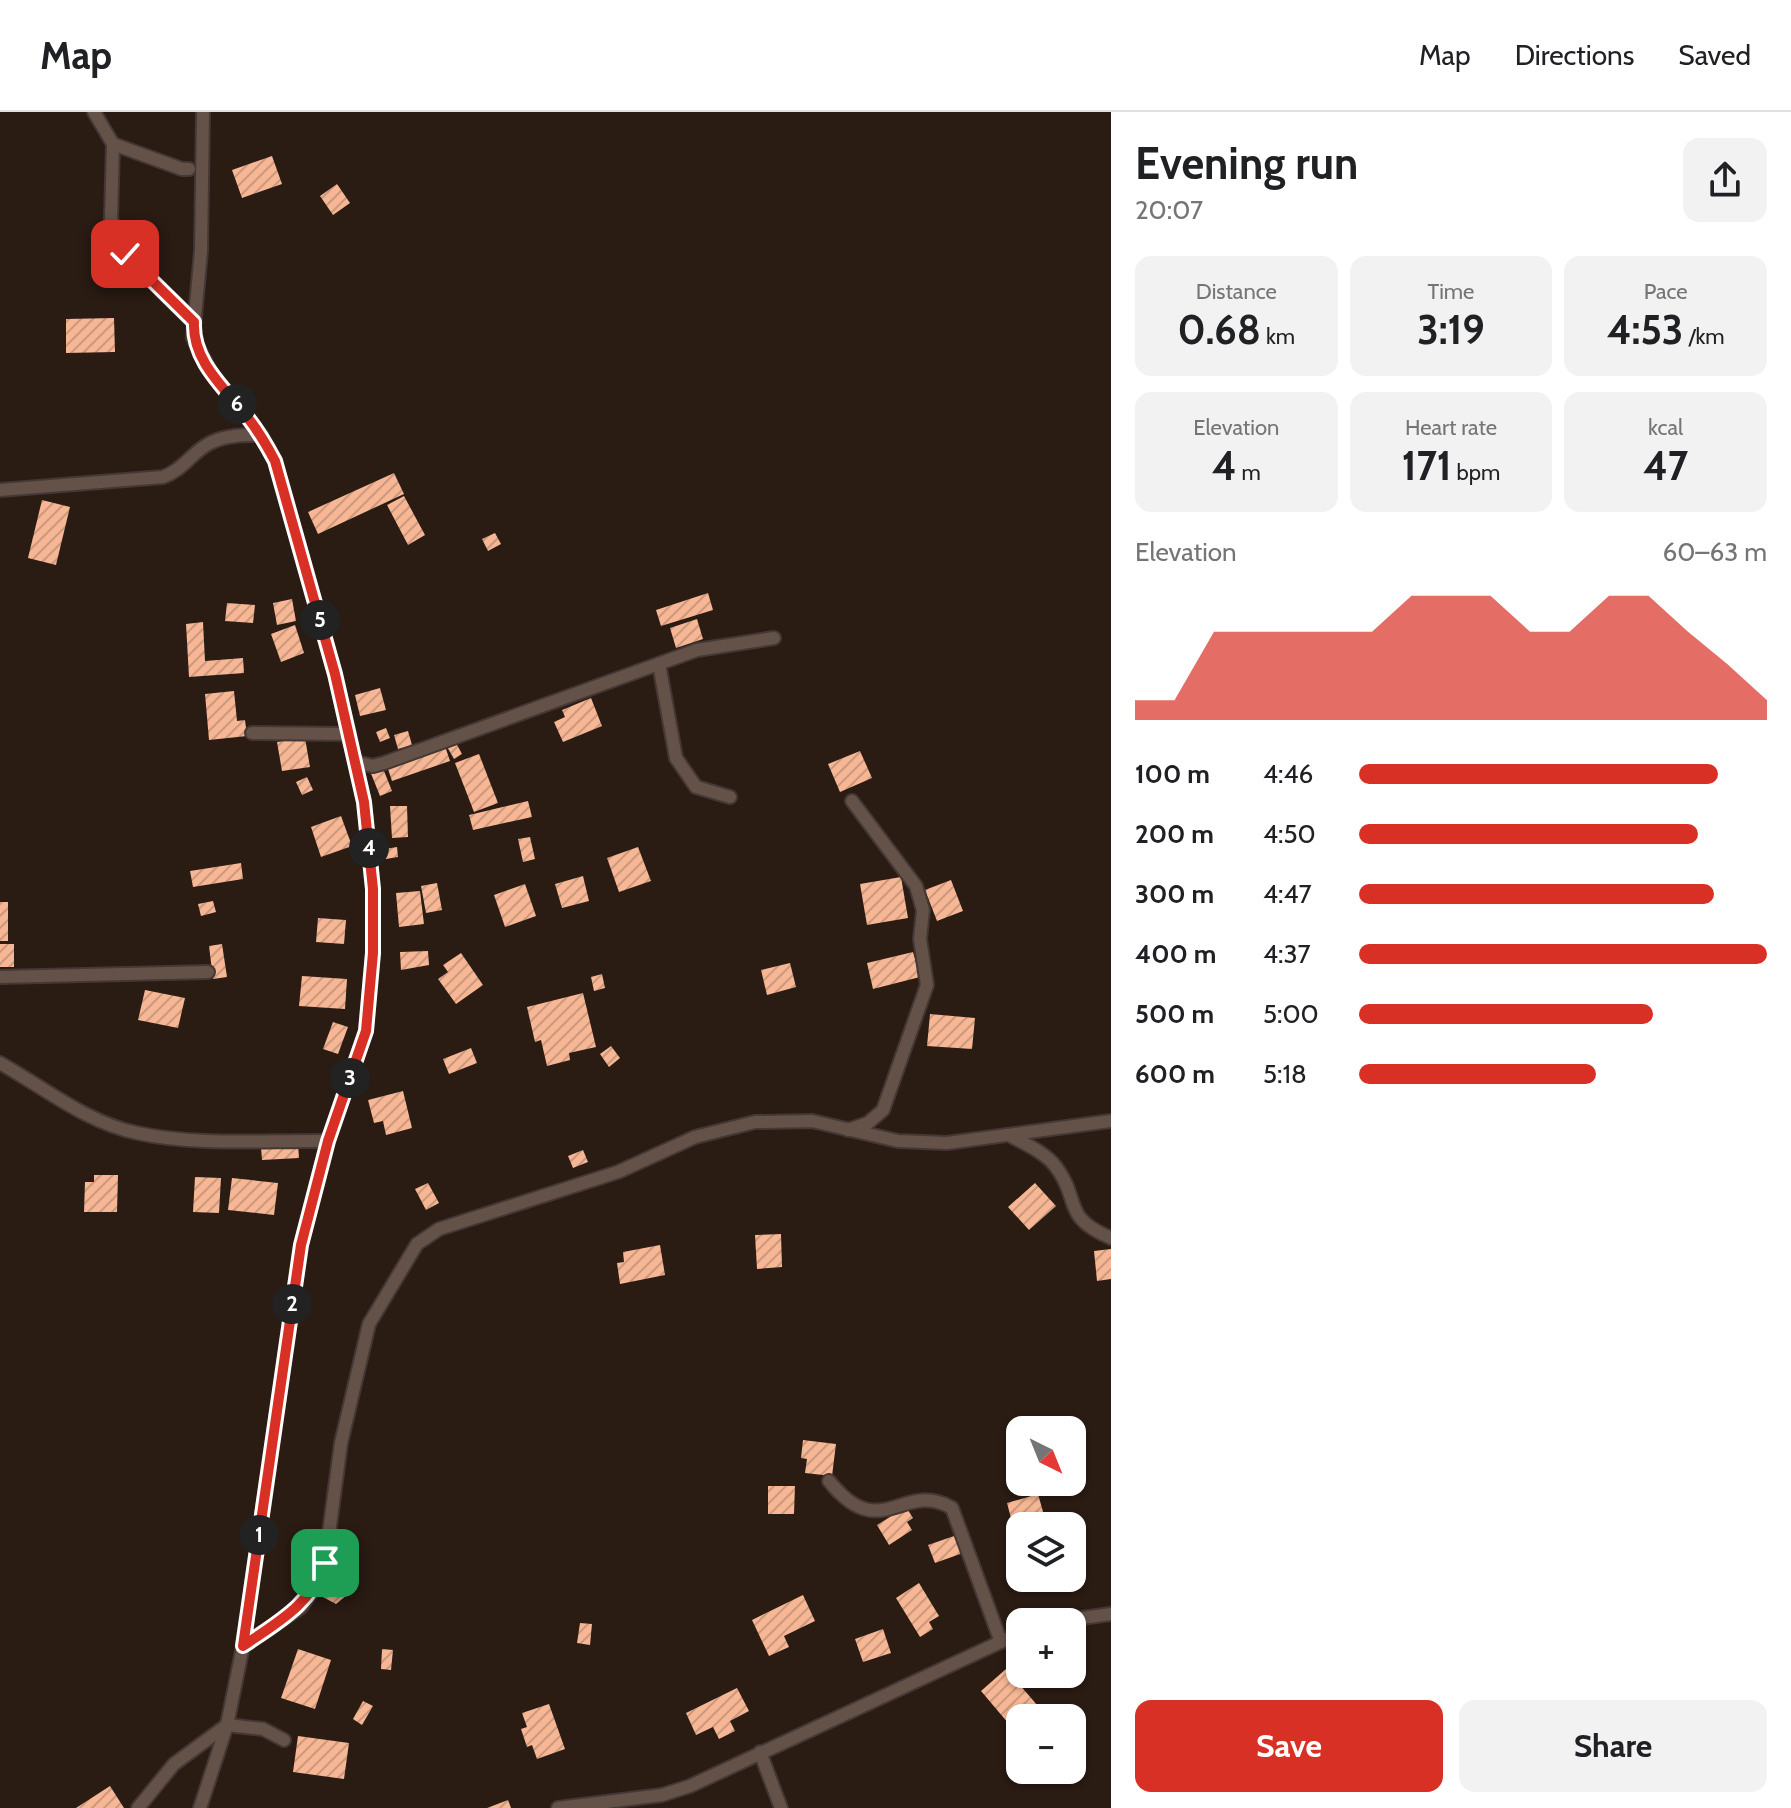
<!DOCTYPE html>
<meta charset="utf-8">
<style>
:root{--surface:#fff;--page:#f2f2f2;--text:#202124;--muted:#757577;--line:#e0e0e0;--accent:#d93025}
body{margin:0;font-family:Cabin,sans-serif;background:var(--page);color:var(--text);height:100vh;display:flex;flex-direction:column;font-size:30px;white-space:nowrap}
*{box-sizing:border-box;margin:0}
p{font-size:26px;color:var(--muted)}
.icon{flex:none;width:44px;height:44px;fill:none;stroke:currentColor;stroke-width:2;stroke-linecap:round;stroke-linejoin:round}
.map{position:relative;flex:1;overflow:hidden}
.details{display:flex;flex-direction:column;background:var(--surface);width:680px}
.details>*{flex:none}
.needle{width:52px;rotate:137deg}
.tools{position:absolute;left:1006px;top:1304px;display:grid;gap:16px}
.tools a{display:grid;place-items:center;width:80px;height:80px;border-radius:16px;background:var(--surface);box-shadow:0 2px 6px #0004;font-size:40px}
.pin{position:absolute;display:grid;place-items:center;width:68px;height:68px;color:#fff;margin:-34px;border-radius:16px;box-shadow:0 4px 12px #0006}
.km{position:absolute;width:40px;height:40px;margin:-20px;border-radius:50%;background:#222;color:#fff;font-size:22px;line-height:40px;text-align:center}
.round{display:grid;place-items:center;flex:none;width:84px;height:84px;border-radius:16px;background:var(--page)}
.headline{display:flex;align-items:center;justify-content:space-between;height:136px;padding:0 24px}
h1{font-size:44px;font-weight:700;line-height:60px}
.metrics{display:grid;grid-template-columns:repeat(3,1fr);gap:12px;height:136px;padding:8px 24px}
.metrics div{display:grid;align-content:center;border-radius:16px;background:var(--page);text-align:center}
.metrics b{font-size:40px;font-weight:700}
.metrics small{font-size:22px;font-weight:400}
.metrics p{font-size:22px}
.chart{height:224px;padding:16px 24px}
.chart p{display:flex;justify-content:space-between}
.chart svg{width:100%;height:144px;margin-top:8px;fill:var(--accent);opacity:.7}
.cta{display:flex;gap:16px;margin-top:auto;padding:16px 24px}
.cta a{flex:1;height:92px;border-radius:16px;background:var(--accent);color:#fff;font-size:32px;font-weight:700;line-height:92px;text-align:center}
.cta a+a{background:var(--page);color:var(--text)}
ul{padding:0 24px;list-style:none;font-size:26px}
li{display:grid;grid-template-columns:128px 96px 1fr;align-items:center;height:60px}
li i{height:20px;border-radius:10px;background:var(--accent)}
header{display:flex;align-items:center;gap:48px;box-sizing:border-box;height:112px;padding:0 40px;background:var(--surface);border-bottom:2px solid var(--line)}
header strong{font-size:38px}
nav{display:flex;gap:44px;margin-inline-start:auto;font-size:28px}
main{display:flex;flex:1;min-height:0}
.map>svg:first-child{display:block}
</style>
<header>
<strong>Map</strong>
<nav><a>Map</a><a>Directions</a><a>Saved</a></nav>
</header>
<main>
<div class="map">
<svg width="1111" height="1696" viewBox="0 0 1111 1696">
<defs>
<pattern id="building-hatch" width="6" height="6" patternUnits="userSpaceOnUse" patternTransform="scale(2)"><rect width="6" height="6" fill="#f7b794"/><path d="M-1 1l2-2M0 6l6-6M5 7l2-2" fill="none" stroke="#ca997f"/></pattern>
</defs>
<rect width="100%" height="100%" fill="#2a1b13"/>
<g fill="url(#building-hatch)">
<path d="M 272,44 L 282,72 L 242,86 L 232,58 Z"/>
<path d="M 337,72 L 350,91 L 333,103 L 320,84 Z"/>
<path d="M 114,206 L 115,240 L 66,241 L 66,207 Z"/>
<path d="M 394,361 L 404,382 L 318,422 L 308,400 Z"/>
<path d="M 404,384 L 425,423 L 408,433 L 387,393 Z"/>
<path d="M 42,388 L 70,395 L 56,453 L 28,446 Z"/>
<path d="M 495,421 L 501,432 L 488,439 L 482,427 Z"/>
<path d="M 708,481 L 713,498 L 661,514 L 656,498 Z"/>
<path d="M 292,487 L 296,509 L 277,513 L 273,491 Z"/>
<path d="M 227,491 L 255,493 L 253,511 L 225,509 Z"/>
<path d="M 697,507 L 703,527 L 676,536 L 670,516 Z"/>
<path d="M 203,510 L 205,549 L 243,546 L 244,561 L 189,565 L 186,512 Z"/>
<path d="M 295,513 L 304,541 L 281,550 L 271,522 Z"/>
<path d="M 380,576 L 386,598 L 360,604 L 355,583 Z"/>
<path d="M 234,579 L 237,609 L 245,608 L 247,624 L 209,628 L 205,582 Z"/>
<path d="M 591,586 L 602,614 L 563,630 L 554,610 L 565,605 L 562,598 Z"/>
<path d="M 386,616 L 390,626 L 380,630 L 376,620 Z"/>
<path d="M 408,619 L 412,633 L 398,637 L 394,623 Z"/>
<path d="M 305,626 L 310,655 L 282,659 L 277,630 Z"/>
<path d="M 455,629 L 462,642 L 454,647 L 446,633 Z"/>
<path d="M 445,634 L 450,649 L 392,669 L 387,654 Z"/>
<path d="M 860,639 L 872,666 L 840,680 L 828,652 Z"/>
<path d="M 479,642 L 498,691 L 474,700 L 455,651 Z"/>
<path d="M 382,654 L 392,679 L 380,684 L 370,659 Z"/>
<path d="M 307,665 L 313,678 L 302,683 L 296,670 Z"/>
<path d="M 528,689 L 532,705 L 473,718 L 469,703 Z"/>
<path d="M 390,694 L 407,694 L 408,725 L 392,726 Z"/>
<path d="M 341,704 L 352,734 L 321,745 L 311,715 Z"/>
<path d="M 530,725 L 535,747 L 523,750 L 518,727 Z"/>
<path d="M 397,735 L 398,745 L 380,748 L 379,738 Z"/>
<path d="M 638,735 L 651,769 L 619,780 L 607,746 Z"/>
<path d="M 241,751 L 243,767 L 193,775 L 190,759 Z"/>
<path d="M 583,764 L 589,789 L 562,796 L 555,772 Z"/>
<path d="M 901,765 L 908,806 L 867,813 L 860,772 Z"/>
<path d="M 951,768 L 963,799 L 937,809 L 925,778 Z"/>
<path d="M 437,771 L 442,798 L 426,801 L 421,774 Z"/>
<path d="M 525,772 L 536,804 L 505,815 L 494,783 Z"/>
<path d="M 420,779 L 424,812 L 399,815 L 396,781 Z"/>
<path d="M 213,789 L 216,800 L 201,804 L 198,792 Z"/>
<rect x="0" y="790" width="8" height="39"/>
<path d="M 318,806 L 346,808 L 344,832 L 316,830 Z"/>
<rect x="0" y="832" width="14" height="23"/>
<path d="M 222,832 L 227,865 L 213,867 L 209,834 Z"/>
<path d="M 428,839 L 429,853 L 401,858 L 400,840 Z"/>
<path d="M 913,840 L 920,865 L 873,877 L 867,851 Z"/>
<path d="M 461,841 L 483,873 L 456,892 L 438,867 L 448,860 L 443,853 Z"/>
<path d="M 790,851 L 796,875 L 767,883 L 761,858 Z"/>
<path d="M 602,862 L 605,876 L 594,879 L 591,865 Z"/>
<path d="M 302,864 L 347,867 L 345,897 L 299,894 Z"/>
<path d="M 145,878 L 185,886 L 178,916 L 138,908 Z"/>
<path d="M 583,881 L 596,935 L 569,941 L 570,948 L 547,954 L 541,928 L 535,930 L 527,895 Z"/>
<path d="M 930,902 L 975,906 L 972,937 L 927,934 Z"/>
<path d="M 333,910 L 348,915 L 338,942 L 323,937 Z"/>
<path d="M 611,934 L 620,946 L 609,955 L 600,942 Z"/>
<path d="M 471,936 L 477,951 L 449,962 L 443,947 Z"/>
<path d="M 403,979 L 412,1016 L 386,1023 L 383,1009 L 374,1011 L 368,988 Z"/>
<path d="M 298,1032 L 299,1046 L 262,1048 L 261,1035 Z"/>
<path d="M 583,1038 L 588,1050 L 573,1056 L 568,1044 Z"/>
<path d="M 94,1063 L 118,1063 L 117,1100 L 84,1100 L 85,1070 L 94,1070 Z"/>
<path d="M 195,1065 L 221,1066 L 219,1101 L 193,1100 Z"/>
<path d="M 232,1066 L 278,1071 L 274,1103 L 228,1098 Z"/>
<path d="M 428,1071 L 439,1091 L 426,1098 L 415,1077 Z"/>
<path d="M 1035,1071 L 1056,1094 L 1029,1118 L 1008,1095 Z"/>
<path d="M 781,1122 L 782,1155 L 757,1157 L 755,1123 Z"/>
<path d="M 660,1133 L 665,1163 L 620,1172 L 617,1151 L 624,1150 L 623,1140 Z"/>
<path d="M 1111,1137 L 1111,1167 L 1097,1169 L 1094,1139 Z"/>
<path d="M 803,1328 L 836,1332 L 832,1364 L 805,1361 L 807,1347 L 801,1346 Z"/>
<path d="M 768,1374 L 795,1374 L 794,1402 L 768,1402 Z"/>
<path d="M 1038,1382 L 1047,1414 L 1020,1414 L 1017,1429 L 1007,1391 Z"/>
<path d="M 906,1395 L 913,1406 L 907,1410 L 912,1418 L 889,1433 L 877,1413 Z"/>
<path d="M 957,1423 L 963,1441 L 935,1451 L 928,1433 Z"/>
<path d="M 324,1470 L 347,1483 L 336,1492 L 319,1483 Z"/>
<path d="M 919,1471 L 939,1504 L 929,1510 L 933,1517 L 920,1525 L 896,1486 Z"/>
<path d="M 803,1483 L 815,1509 L 784,1524 L 789,1535 L 769,1544 L 752,1508 Z"/>
<path d="M 580,1511 L 592,1512 L 590,1533 L 577,1531 Z"/>
<path d="M 883,1517 L 891,1541 L 863,1550 L 855,1527 Z"/>
<path d="M 298,1537 L 331,1548 L 315,1597 L 281,1586 Z"/>
<path d="M 382,1537 L 393,1538 L 391,1558 L 381,1557 Z"/>
<path d="M 1006,1557 L 1044,1601 L 1038,1606 L 1020,1606 L 1020,1625 L 981,1579 Z"/>
<path d="M 737,1576 L 749,1599 L 730,1609 L 735,1619 L 719,1627 L 713,1615 L 696,1623 L 686,1601 Z"/>
<path d="M 363,1589 L 373,1594 L 362,1613 L 353,1607 Z"/>
<path d="M 549,1592 L 565,1637 L 537,1647 L 532,1633 L 527,1635 L 521,1617 L 527,1615 L 522,1601 Z"/>
<path d="M 298,1624 L 349,1631 L 344,1667 L 293,1660 Z"/>
<path d="M 110,1674 L 124,1696 L 76,1696 Z"/>
<path d="M 508,1688 L 511,1696 L 487,1696 Z"/>
</g>
<g fill="none" stroke-linecap="round" stroke-linejoin="round">
<g stroke="#443734" stroke-width="16">
<g id="street">
<path d="M 94,0 L 113,32 L 111,107 L 125,142 L 194,210"/>
<path d="M 113,32 L 182,57 L 189,57"/>
<path d="M 0,378 L 163,365 C 183,358 192,340 210,331 C 226,323 243,323 261,323"/>
<path d="M 659,552 L 676,646 L 696,675 L 730,685"/>
<path d="M 252,621 L 349,622"/>
<path d="M 356,650 L 373,654 L 384,651 L 697,538 L 774,526"/>
<path d="M 0,865 L 208,860"/>
<path d="M 0,951 C 43,975 87,1011 137,1021 C 197,1034 266,1028 328,1029"/>
<path d="M 848,1018 L 868,1011 L 883,998 L 927,873 L 920,827 L 923,798 L 916,774 L 852,689"/>
<path d="M 1009,1023 C 1025,1032 1045,1040 1056,1055 C 1081,1088 1061,1105 1111,1126"/>
<path d="M 829,1369 C 881,1434 903,1367 952,1396 L 1001,1530"/>
<path d="M 1054,1510 L 1111,1502"/>
<path d="M 243,1534 L 301,1495 L 318,1471 L 325,1451 L 341,1331 L 369,1212 L 417,1132 L 439,1117 L 618,1060 L 695,1025 L 755,1010 L 812,1009 L 898,1029 L 947,1031 L 1111,1009"/>
<path d="M 760,1640 L 781,1696"/>
<path d="M 138,1696 L 174,1652 L 227,1613 L 263,1617 L 284,1628"/>
<path d="M 200,1696 L 227,1613 L 243,1534 L 301,1133 L 328,1029 L 366,919 L 373,841 L 373,777 L 364,690 L 335,562 L 275,349 L 261,323 L 212,262 L 193,226 L 201,139 L 203,0"/>
<path d="M 558,1696 L 662,1683 L 690,1674 L 1020,1521"/>
</g>
</g>
<use href="#street" stroke="#645249" stroke-width="12"/>
</g>
<g fill="none" stroke-linecap="round" stroke-linejoin="round">
<g stroke="#fff" stroke-width="16">
<path id="route" d="M 125,142 L 194,210 C 192,250 226,277 248,306 C 259,320 267,334 275,349 L 335,562 L 364,690 L 373,777 L 373,841 L 366,919 L 328,1029 L 301,1133 L 243,1534 C 278,1510 311,1493 325,1451"/>
</g>
<use href="#route" stroke="#d93025" stroke-width="10"/>
</g>
</svg>
<div class="tools">
<a><svg class="needle" viewBox="-14 -14 28 28"><path d="M0-13l5 13h-10z" fill="#e53935"/><path d="M0 13l5-13h-10z" fill="#757577"/></svg></a>
<a><svg class="icon" aria-label="layers" viewBox="0 0 24 24"><path d="M12 4l9 5-9 5-9-5zM3 14l9 5 9-5"/></svg></a>
<a>+</a>
<a>−</a>
</div>
<div class="pin" style="left:325px;top:1451px;background:#1e9e55"><svg class="icon" aria-label="arrive" viewBox="0 0 24 24"><path d="M6 21V4h12l-3 4 3 4H6"/></svg></div>
<div class="pin" style="left:125px;top:142px;background:#d93025"><svg class="icon" aria-label="check" viewBox="0 0 24 24"><path d="M5 12l5 5 9-10"/></svg></div>
<b class="km" style="left:259px;top:1423px">1</b>
<b class="km" style="left:292px;top:1192px">2</b>
<b class="km" style="left:350px;top:966px">3</b>
<b class="km" style="left:369px;top:736px">4</b>
<b class="km" style="left:320px;top:508px">5</b>
<b class="km" style="left:237px;top:292px">6</b>
</div>
<section class="details">
<div class="headline"><div><h1>Evening run</h1><p>20:07</p></div><a class="round"><svg class="icon" aria-label="share" viewBox="0 0 24 24"><path d="M12 15V3M7 8l5-5 5 5M5 13v7h14v-7"/></svg></a></div>
<div class="metrics">
<div><p>Distance</p><b>0.68<small> km</small></b></div>
<div><p>Time</p><b>3:19</b></div>
<div><p>Pace</p><b>4:53<small> /km</small></b></div>
</div>
<div class="metrics">
<div><p>Elevation</p><b>4<small> m</small></b></div>
<div><p>Heart rate</p><b>171<small> bpm</small></b></div>
<div><p>kcal</p><b>47</b></div>
</div>
<div class="chart"><p><span>Elevation</span>60–63 m</p>
<svg viewBox="0 0 160 44" preserveAspectRatio="none"><path d="M0 44V38L10 38L20 17L30 17L40 17L50 17L60 17L70 6L80 6L90 6L100 17L110 17L120 6L130 6L140 17L150 27L160 38V44z"/></svg>
</div>
<ul>
<li><b>100 m</b>4:46<i style="width:88%"></i></li>
<li><b>200 m</b>4:50<i style="width:83%"></i></li>
<li><b>300 m</b>4:47<i style="width:87%"></i></li>
<li><b>400 m</b>4:37<i style="width:100%"></i></li>
<li><b>500 m</b>5:00<i style="width:72%"></i></li>
<li><b>600 m</b>5:18<i style="width:58%"></i></li>
</ul>
<div class="cta"><a>Save</a><a>Share</a></div>
</section>
</main>
